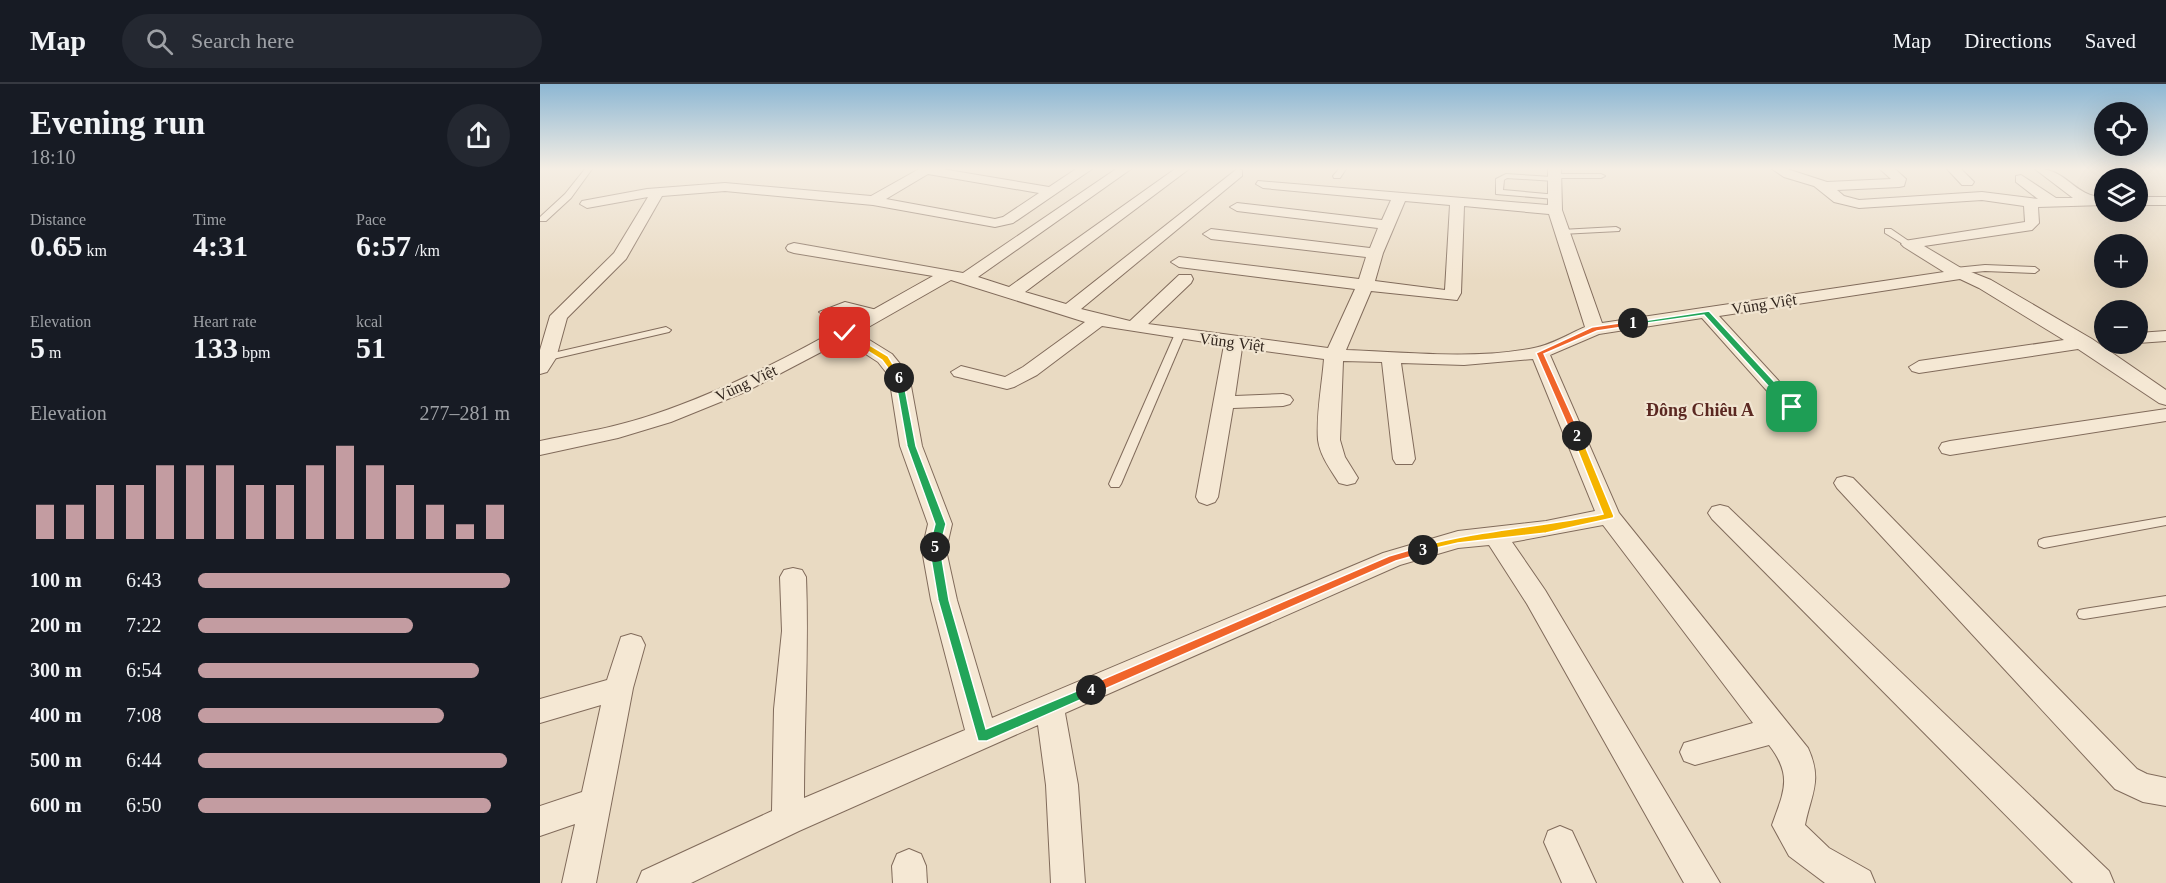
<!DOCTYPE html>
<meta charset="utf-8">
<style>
:root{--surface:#171b24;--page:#242831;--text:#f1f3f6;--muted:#9ea1a6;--line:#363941;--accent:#c39ca1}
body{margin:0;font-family:"Times New Roman",serif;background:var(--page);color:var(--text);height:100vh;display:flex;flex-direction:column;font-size:22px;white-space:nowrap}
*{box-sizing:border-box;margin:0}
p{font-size:20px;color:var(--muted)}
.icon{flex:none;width:33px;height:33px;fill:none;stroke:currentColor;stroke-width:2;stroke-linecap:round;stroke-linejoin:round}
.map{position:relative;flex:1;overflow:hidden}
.sheet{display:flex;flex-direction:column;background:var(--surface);width:540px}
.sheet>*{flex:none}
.controls{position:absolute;left:1554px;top:18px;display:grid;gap:12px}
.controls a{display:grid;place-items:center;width:54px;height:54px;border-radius:50%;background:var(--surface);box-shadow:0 6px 24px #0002;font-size:30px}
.pin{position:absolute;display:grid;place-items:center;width:51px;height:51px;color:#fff;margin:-26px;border-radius:12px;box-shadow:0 3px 9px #0006}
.km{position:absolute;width:30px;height:30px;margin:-15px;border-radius:50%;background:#222;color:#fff;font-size:16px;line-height:30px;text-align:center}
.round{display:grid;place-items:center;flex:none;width:63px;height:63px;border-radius:32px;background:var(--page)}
.overview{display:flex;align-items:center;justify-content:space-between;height:102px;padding:0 30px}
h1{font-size:33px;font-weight:700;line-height:45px}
.stats{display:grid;grid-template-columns:repeat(3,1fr);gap:9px;height:102px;padding:6px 30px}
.stats div{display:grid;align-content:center}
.stats b{font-size:30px;font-weight:700}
.stats small{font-size:16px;font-weight:400}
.stats p{font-size:16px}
.chart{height:168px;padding:12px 30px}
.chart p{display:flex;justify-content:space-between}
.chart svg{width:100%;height:108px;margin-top:6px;stroke:var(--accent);stroke-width:6}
ul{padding:0 30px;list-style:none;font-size:20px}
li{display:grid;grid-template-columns:96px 72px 1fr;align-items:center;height:45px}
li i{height:15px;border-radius:8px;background:var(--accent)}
header{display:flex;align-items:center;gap:36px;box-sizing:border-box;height:84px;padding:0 30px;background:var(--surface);border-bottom:2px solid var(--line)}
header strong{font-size:28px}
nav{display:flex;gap:33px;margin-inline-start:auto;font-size:21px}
.search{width:420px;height:54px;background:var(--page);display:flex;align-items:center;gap:15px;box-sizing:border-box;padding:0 21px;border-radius:33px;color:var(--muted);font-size:22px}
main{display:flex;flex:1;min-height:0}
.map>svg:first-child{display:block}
</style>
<header>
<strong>Map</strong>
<div class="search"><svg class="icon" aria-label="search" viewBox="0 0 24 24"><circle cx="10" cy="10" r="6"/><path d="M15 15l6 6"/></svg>Search here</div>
<nav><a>Map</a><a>Directions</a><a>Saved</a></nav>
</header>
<main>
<section class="sheet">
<div class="overview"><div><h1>Evening run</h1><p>18:10</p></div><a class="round"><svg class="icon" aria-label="share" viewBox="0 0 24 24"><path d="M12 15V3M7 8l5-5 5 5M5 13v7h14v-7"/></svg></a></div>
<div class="stats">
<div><p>Distance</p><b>0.65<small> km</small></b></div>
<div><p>Time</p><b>4:31</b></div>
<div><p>Pace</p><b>6:57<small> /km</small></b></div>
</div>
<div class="stats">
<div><p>Elevation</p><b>5<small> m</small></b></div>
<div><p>Heart rate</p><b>133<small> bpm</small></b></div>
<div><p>kcal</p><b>51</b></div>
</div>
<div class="chart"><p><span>Elevation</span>277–281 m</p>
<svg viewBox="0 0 160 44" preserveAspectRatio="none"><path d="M5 44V30M15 44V30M25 44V22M35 44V22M45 44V14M55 44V14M65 44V14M75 44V22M85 44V22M95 44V14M105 44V6M115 44V14M125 44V22M135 44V30M145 44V38M155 44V30"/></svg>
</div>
<ul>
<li><b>100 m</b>6:43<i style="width:100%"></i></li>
<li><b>200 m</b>7:22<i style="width:69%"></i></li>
<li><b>300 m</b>6:54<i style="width:90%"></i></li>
<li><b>400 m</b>7:08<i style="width:79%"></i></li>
<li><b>500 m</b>6:44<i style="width:99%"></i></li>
<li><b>600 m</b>6:50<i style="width:94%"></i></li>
</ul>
</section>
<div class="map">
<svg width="1626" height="799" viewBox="0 0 1626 799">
<rect width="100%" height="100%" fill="#e9dac2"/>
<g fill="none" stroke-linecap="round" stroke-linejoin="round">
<g stroke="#816b5b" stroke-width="2">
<g id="lane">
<path d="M 45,85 L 52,85 L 31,114 L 6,137 L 0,137 L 0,133 L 25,110 Z"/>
<path d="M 799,85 L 806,85 L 800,94 L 794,94 L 793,92 Z"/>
<path d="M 966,90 L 1012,93 L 1015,90 L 1061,90 L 1065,92 L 1061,94 L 1018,94 L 1015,97 L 967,94 L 964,96 L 963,106 L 1018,111 L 1019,113 L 1015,115 L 956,110 L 956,95 Z"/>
<path d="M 1076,143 L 1080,145 L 1079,147 L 1021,150 L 1017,148 L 1021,146 Z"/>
<path d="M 1345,145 L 1351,145 L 1373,160 L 1366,162 L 1345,149 Z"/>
<path d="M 1445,181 L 1495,183 L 1499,186 L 1495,189 L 1445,187 L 1415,190 L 1411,187 L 1415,184 Z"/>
<path d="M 305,218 L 345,228 L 347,230 L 342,233 L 305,224 L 284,231 L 279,228 Z"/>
<path d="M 126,243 L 131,246 L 129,248 L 0,278 L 0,272 Z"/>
<path d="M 639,249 L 644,252 L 581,400 L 579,403 L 571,403 L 569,400 L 634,252 Z"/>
<path d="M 1626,433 L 1626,441 L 1504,464 L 1499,462 L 1498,459 L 1499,456 L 1504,454 Z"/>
<path d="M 1626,512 L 1626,522 L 1544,535 L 1539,534 L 1537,530 L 1539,526 L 1544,525 Z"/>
</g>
</g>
<g stroke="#816b5b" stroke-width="2">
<g id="street">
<path d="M 379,85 L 402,85 L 509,103 L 536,85 L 552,85 L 473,139 L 455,143 L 333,121 L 185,107 L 122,112 L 86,175 L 27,234 L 16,274 L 7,288 L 0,290 L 0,266 L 10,232 L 74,169 L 108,113 L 47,124 L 40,120 L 42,117 L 107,105 L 185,99 L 331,112 ZM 388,90 L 499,109 L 463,133 L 455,135 L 346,115 Z"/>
<path d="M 576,85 L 591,85 L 438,193 L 469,203 L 635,85 L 649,85 L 485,208 L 526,220 L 697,85 L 702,86 L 702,92 L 541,225 L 590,237 L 639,191 L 651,191 L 653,195 L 651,199 L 608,240 L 788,264 L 815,205 L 639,183 L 631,178 L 639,173 L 819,195 L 826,173 L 671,155 L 663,150 L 671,145 L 830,164 L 838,144 L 697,127 L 690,123 L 697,119 L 842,136 L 851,116 L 723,104 L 716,100 L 718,97 L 1008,121 L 1008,85 L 1021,85 L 1022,126 L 1062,239 L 1404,188 L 1364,163 L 1361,160 L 1364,157 L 1485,138 L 1484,122 L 1442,116 L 1319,124 L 1294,118 L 1274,102 L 1244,93 L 1232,85 L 1247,85 L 1287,98 L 1351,95 L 1340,85 L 1355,85 L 1366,95 L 1364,102 L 1359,103 L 1297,106 L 1304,112 L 1319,116 L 1442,108 L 1498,115 L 1476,98 L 1476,92 L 1481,91 L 1516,114 L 1533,114 L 1495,85 C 1527,83 1533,113 1564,113 L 1564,121 L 1498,123 L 1499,139 L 1492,146 L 1384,162 L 1421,184 L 1451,196 L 1552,255 L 1626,306 L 1626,321 L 1619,319 L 1538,265 L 1379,289 L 1372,287 L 1369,283 L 1379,277 L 1524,256 L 1439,204 L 1420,195 L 1179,232 L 1259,319 L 1262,323 L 1259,327 L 1245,327 L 1162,234 L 1059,250 L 1010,271 L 1079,429 L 1268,664 C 1283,697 1271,710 1265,741 L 1289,764 L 1330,787 L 1335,799 L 1285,799 L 1249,772 L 1232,741 C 1244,707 1253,692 1229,661 L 1155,681 L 1144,677 L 1140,668 L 1144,659 L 1213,639 L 1063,441 L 972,458 L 1005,506 L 1180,799 L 1144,799 L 987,520 L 949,461 L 918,464 L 860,481 L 525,629 L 538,701 L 545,799 L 511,799 L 506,701 L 498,641 L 259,747 L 151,799 L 97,799 L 102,787 L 232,727 L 234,625 L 242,547 L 240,493 L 244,486 L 253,484 L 262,486 L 266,493 C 269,566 264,640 264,714 L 425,646 L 391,516 L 382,466 L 388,440 L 360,362 L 349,292 L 338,278 L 304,256 L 205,308 L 131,338 L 78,354 L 0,371 L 0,357 C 39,349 78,343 115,330 C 213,297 303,242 393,192 L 254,169 L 248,167 L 246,164 L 248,161 L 254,159 L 423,189 ZM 865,117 L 910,121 L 905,206 L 835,197 L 843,169 ZM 924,122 L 1009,130 L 1045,243 C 1029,250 1011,261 994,264 C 933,276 867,268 806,266 L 831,207 L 917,216 L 921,209 ZM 411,196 L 545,238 L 483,283 L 465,293 L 421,282 L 411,288 L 414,292 L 467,305 L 474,303 L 497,291 L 562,242 L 684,261 L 656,413 L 659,418 L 667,421 L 675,418 L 678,413 L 693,324 L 743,322 L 750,320 L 753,316 L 750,312 L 743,310 L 695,312 L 702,264 L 784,275 C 782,301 776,331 778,356 C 780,372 791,386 799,399 L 807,401 L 815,399 L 818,394 L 805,373 L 800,356 L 803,277 L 842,278 L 853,375 L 856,380 L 872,380 L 875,375 L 861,279 L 924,281 L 993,275 L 1055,427 L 1006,437 L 918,447 L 843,469 L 452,634 L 417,516 L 406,466 L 412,440 L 382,362 L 369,291 L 352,270 L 318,249 Z"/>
<path d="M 1407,85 L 1421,85 L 1434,98 L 1432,101 L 1422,101 Z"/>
<rect x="1598" y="113" width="28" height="8"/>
<path d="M 1626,247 L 1626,257 L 1598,259 L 1598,249 Z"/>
<path d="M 1626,325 L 1626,337 L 1410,371 L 1402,369 L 1399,364 L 1402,359 L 1410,357 Z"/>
<path d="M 1305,392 L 1313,394 L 1597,685 L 1607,690 L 1626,694 L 1626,722 L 1603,718 L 1575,705 L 1297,404 L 1294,399 L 1297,394 Z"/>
<path d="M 1180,421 L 1188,423 L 1569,787 L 1574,799 L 1533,799 L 1172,435 L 1168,429 L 1172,423 Z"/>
<path d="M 91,550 L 101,553 L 105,561 L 93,604 L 56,799 L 22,799 L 35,740 L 0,752 L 0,722 L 42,708 L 61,621 L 0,639 L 0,615 L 67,596 L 81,553 Z"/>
<path d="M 1020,742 L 1032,747 L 1056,799 L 1022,799 L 1004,758 L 1008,747 Z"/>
<path d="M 369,765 L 381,770 L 386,782 L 387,799 L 353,799 L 352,782 L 357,770 Z"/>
</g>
</g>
<use href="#lane" fill="#f5e8d4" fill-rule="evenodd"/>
<use href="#street" fill="#f5e8d4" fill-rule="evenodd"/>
</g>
<linearGradient id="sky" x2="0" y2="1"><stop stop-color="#8db7d3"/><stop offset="0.43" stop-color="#f5eee4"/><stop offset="1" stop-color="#f5eee4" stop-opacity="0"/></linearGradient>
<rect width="1626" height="197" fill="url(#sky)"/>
<path fill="#22a559" stroke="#fff" stroke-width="1.5" d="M 1169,227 L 1256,321 L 1256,325 L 1249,325 L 1164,231 L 1093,241 L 1089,239 Z"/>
<path fill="#f0652b" stroke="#fff" stroke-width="1.5" d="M 1093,237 L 1096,241 L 1057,247 L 1004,270 L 1041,352 L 1033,354 L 996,269 L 1052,243 Z"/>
<path fill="#f5b400" stroke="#fff" stroke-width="1.5" d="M 1037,349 L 1041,352 L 1074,432 L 1073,434 L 1006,449 L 918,459 L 879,468 L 879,463 C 939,446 1002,443 1063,430 L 1032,352 Z"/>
<path fill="#f0652b" stroke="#fff" stroke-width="1.5" d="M 883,462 L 888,466 L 887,468 L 856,477 L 556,609 L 547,609 L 545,606 L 547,602 L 849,472 Z"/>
<path fill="#22a559" stroke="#fff" stroke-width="1.5" d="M 395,460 L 400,463 L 409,516 L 446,645 L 551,601 L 557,606 L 556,609 L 447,657 L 438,657 L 398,516 L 389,463 Z"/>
<path fill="#22a559" stroke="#fff" stroke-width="1.5" d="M 359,291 L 363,294 L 376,362 L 406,440 L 400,463 L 395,467 L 389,463 L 395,440 L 367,362 L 355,294 Z"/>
<path fill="#f5b400" stroke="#fff" stroke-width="1.5" d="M 302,248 L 308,248 L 348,272 L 362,295 L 356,295 L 342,276 L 302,251 Z"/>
<g text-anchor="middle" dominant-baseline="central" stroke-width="4.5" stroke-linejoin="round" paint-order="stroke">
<g font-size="16" fill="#32261e" stroke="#f1e5d1">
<text transform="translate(1224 220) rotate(-9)">Vũng Việt</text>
<text transform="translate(692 258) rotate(7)">Vũng Việt</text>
<text transform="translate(206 299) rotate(-25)">Vũng Việt</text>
</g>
<g font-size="18" font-weight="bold" fill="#5b2821" stroke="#f1e5d1">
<text x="1160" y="326">Đông Chiêu A</text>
</g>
</g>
</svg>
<div class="controls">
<a><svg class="icon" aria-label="locate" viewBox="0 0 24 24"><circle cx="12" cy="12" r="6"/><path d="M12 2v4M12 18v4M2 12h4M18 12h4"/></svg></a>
<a><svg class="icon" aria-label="layers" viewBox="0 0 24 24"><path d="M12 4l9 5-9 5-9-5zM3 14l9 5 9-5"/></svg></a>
<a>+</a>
<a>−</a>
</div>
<div class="pin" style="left:1252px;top:323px;background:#1e9e55"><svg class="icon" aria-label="arrive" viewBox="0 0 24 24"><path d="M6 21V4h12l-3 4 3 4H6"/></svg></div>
<div class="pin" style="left:305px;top:249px;background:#d93025"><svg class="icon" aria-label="check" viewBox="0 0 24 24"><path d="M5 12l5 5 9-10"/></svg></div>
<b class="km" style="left:1093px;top:239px">1</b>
<b class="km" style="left:1037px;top:352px">2</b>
<b class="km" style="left:883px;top:466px">3</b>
<b class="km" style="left:551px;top:606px">4</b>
<b class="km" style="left:395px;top:463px">5</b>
<b class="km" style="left:359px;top:294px">6</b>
</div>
</main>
